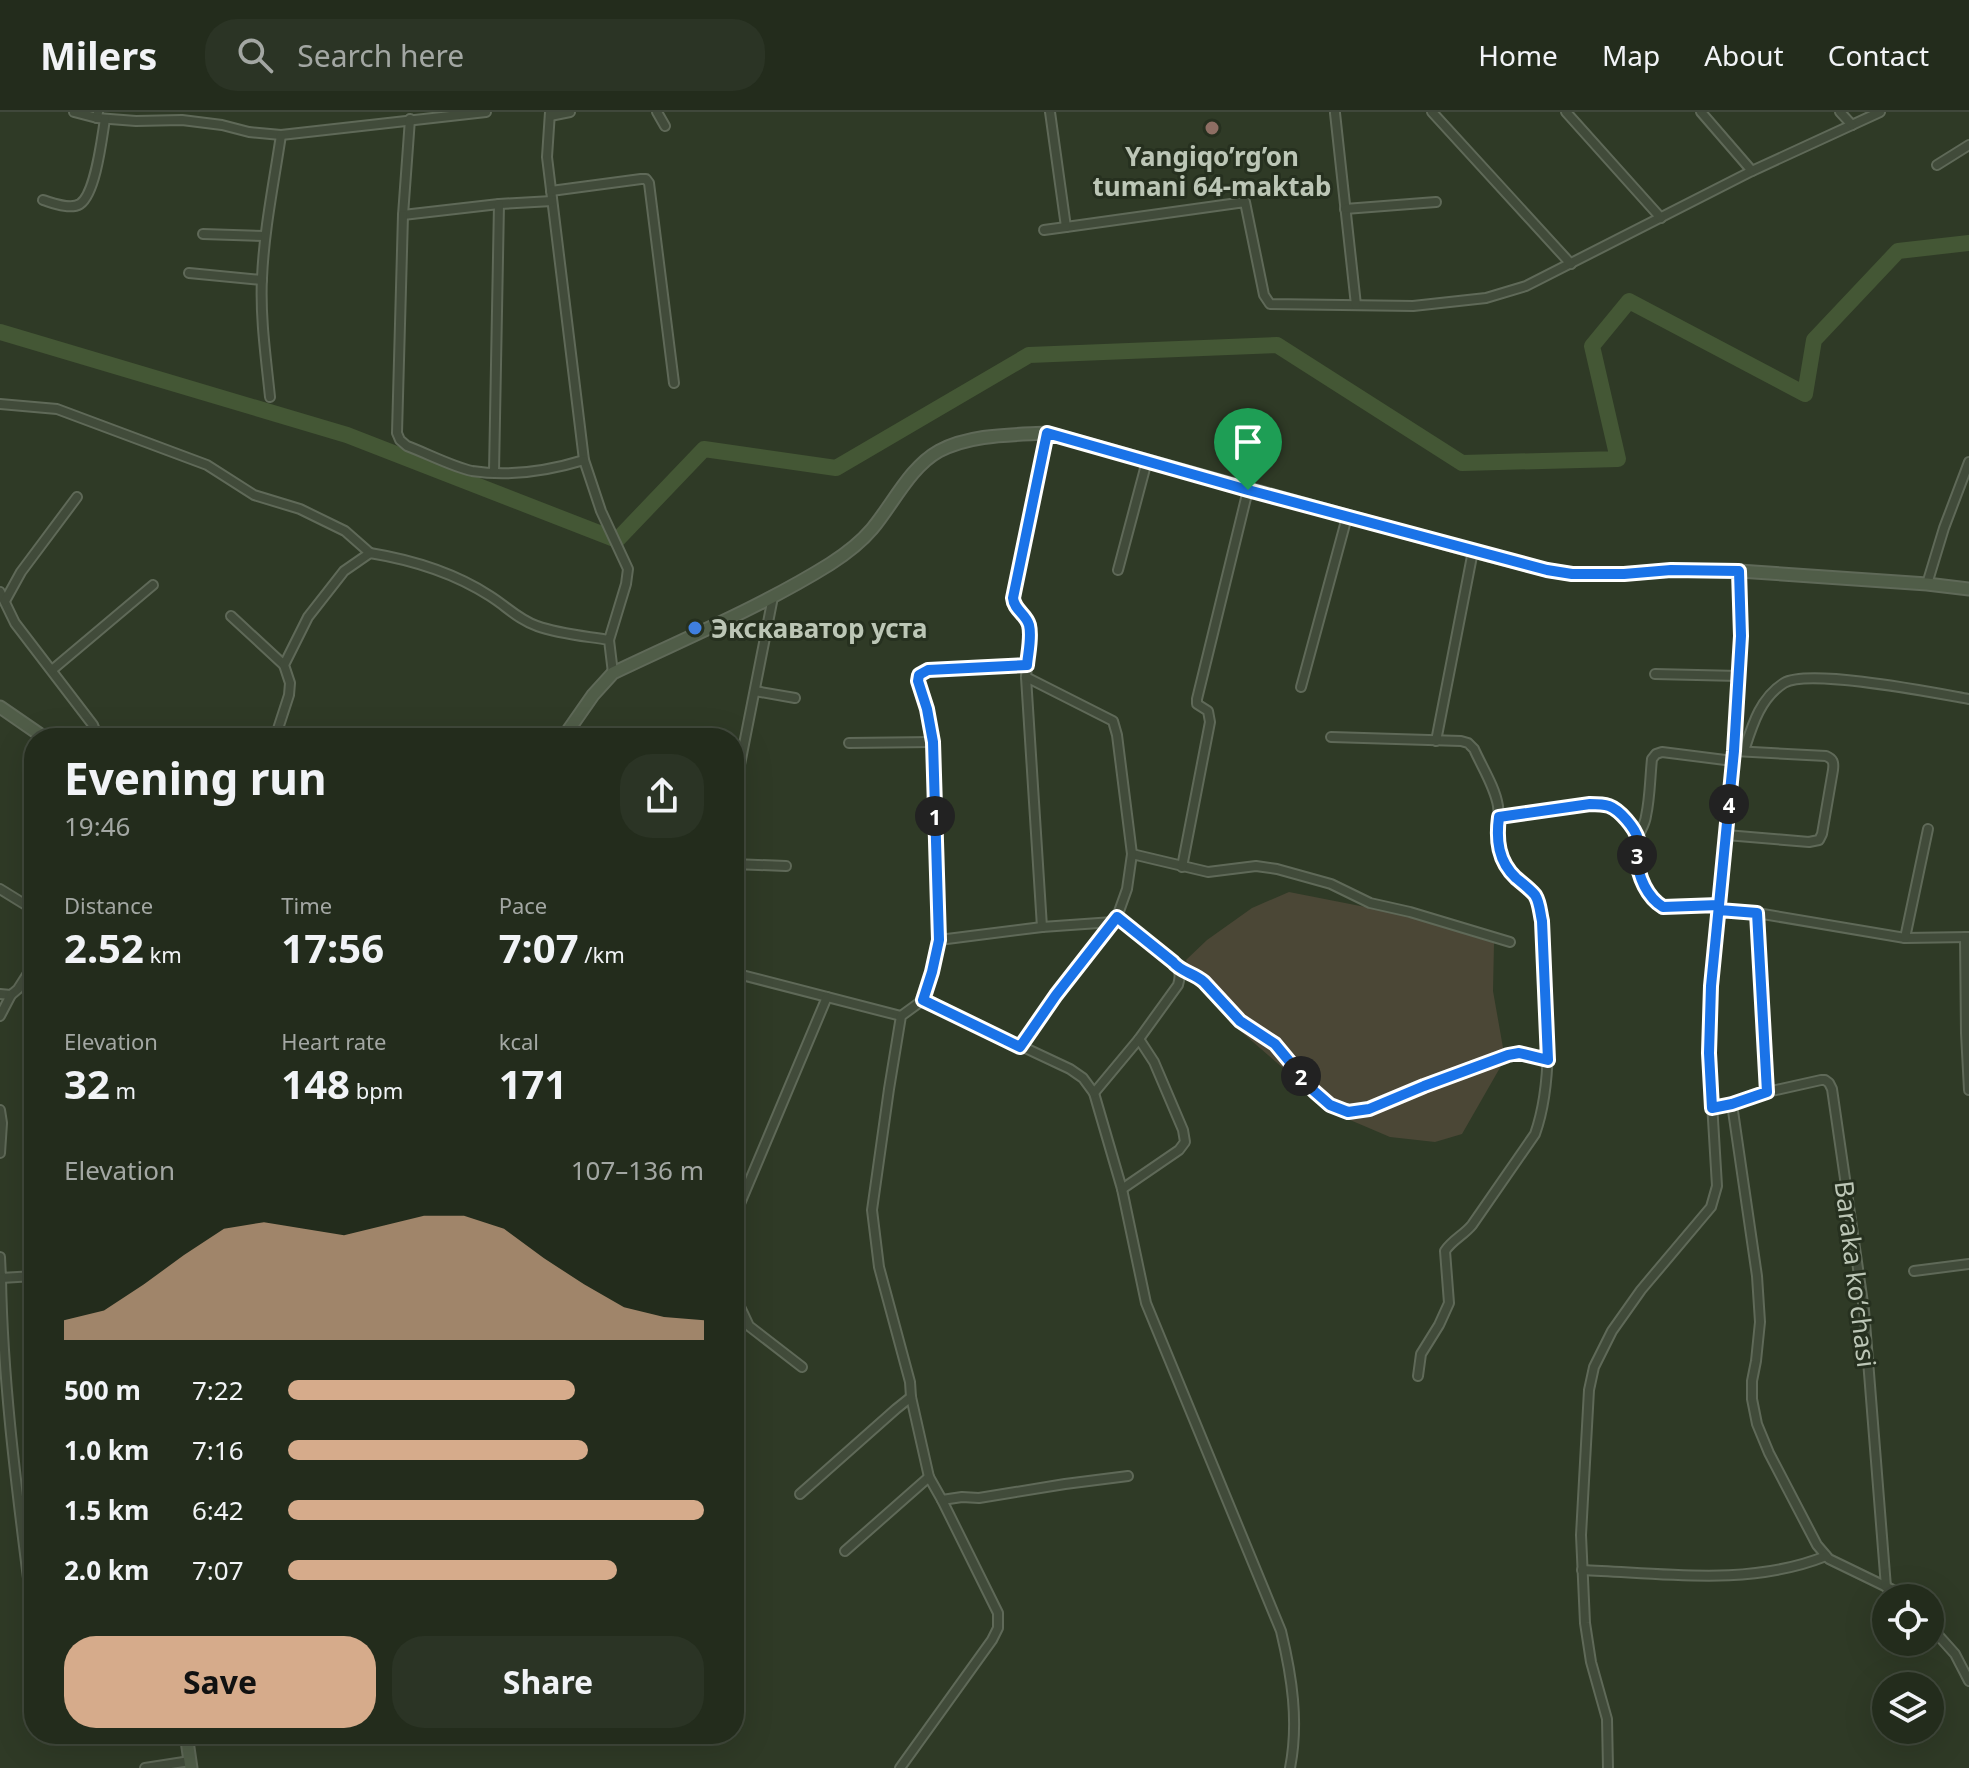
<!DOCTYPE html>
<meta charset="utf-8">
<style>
:root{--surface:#232c1c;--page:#2b3425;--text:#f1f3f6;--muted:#a3a7a3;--line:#40483b;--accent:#d6ab8b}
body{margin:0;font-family:"Noto Sans",sans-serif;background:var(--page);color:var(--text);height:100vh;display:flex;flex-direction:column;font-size:30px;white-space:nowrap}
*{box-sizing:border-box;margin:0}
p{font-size:26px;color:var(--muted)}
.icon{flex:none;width:44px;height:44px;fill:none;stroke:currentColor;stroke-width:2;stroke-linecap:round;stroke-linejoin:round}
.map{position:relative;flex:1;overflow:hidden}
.side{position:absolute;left:24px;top:616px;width:720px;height:1016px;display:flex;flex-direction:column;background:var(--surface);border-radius:32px;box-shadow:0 8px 32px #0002,0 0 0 2px var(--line)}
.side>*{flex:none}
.tools{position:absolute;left:1872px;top:1472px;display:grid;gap:16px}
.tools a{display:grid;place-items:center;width:72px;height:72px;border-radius:50%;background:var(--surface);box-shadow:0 8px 32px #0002,0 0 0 2px var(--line);font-size:40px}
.pin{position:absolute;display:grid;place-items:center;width:68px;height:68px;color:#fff;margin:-82px -34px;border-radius:50% 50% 50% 0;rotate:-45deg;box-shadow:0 0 8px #0007}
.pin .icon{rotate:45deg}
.km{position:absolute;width:40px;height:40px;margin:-20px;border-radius:50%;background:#222;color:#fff;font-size:22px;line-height:40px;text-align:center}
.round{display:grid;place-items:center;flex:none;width:84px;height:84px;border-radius:32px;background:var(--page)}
.summary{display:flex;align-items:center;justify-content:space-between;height:136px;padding:0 40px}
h1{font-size:44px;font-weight:700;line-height:60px}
.stats{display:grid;grid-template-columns:repeat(3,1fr);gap:12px;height:136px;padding:8px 40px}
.stats div{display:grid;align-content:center}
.stats b{font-size:40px;font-weight:700}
.stats small{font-size:22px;font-weight:400}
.stats p{font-size:22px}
.chart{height:224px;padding:16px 40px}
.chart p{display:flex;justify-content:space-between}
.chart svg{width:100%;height:144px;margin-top:8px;fill:var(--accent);opacity:.7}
.button{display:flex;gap:16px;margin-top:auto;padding:16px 40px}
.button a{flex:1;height:92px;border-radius:32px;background:var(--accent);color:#111;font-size:32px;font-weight:700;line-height:92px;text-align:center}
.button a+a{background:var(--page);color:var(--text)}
ul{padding:0 40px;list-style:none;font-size:26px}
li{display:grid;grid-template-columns:128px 96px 1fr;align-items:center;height:60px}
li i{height:20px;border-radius:10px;background:var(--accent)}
header{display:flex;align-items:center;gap:48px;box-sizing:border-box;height:112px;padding:0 40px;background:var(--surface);border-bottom:2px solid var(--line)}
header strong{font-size:38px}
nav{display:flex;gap:44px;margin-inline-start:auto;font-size:28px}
.search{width:560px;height:72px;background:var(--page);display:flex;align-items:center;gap:20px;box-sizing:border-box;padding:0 28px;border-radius:32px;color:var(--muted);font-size:30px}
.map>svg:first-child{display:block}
</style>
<header>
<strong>Milers</strong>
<div class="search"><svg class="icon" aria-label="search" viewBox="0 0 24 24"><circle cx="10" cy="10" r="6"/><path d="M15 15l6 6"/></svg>Search here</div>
<nav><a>Home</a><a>Map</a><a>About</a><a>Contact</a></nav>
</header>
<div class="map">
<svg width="1969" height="1656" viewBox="0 0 1969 1656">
<rect width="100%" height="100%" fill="#2f3a26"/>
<path fill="#4b4736" d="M 1289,780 L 1406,803 L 1494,831 L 1493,879 L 1505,947 L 1462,1022 L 1435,1030 L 1390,1025 L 1336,1002 L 1230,910 L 1191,860 L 1186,848 L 1207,828 L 1252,796 Z"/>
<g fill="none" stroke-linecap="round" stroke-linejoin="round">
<path stroke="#445735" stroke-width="16" d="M 0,220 L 347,323 L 617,428 L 704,337 L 836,356 L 1029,243 L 1277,233 L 1462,351 L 1618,347 L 1592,234 L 1629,189 L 1805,282 L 1814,228 L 1898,139 L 1969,131"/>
<g stroke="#5f6958" stroke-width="12">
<g id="street">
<path d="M 74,0 L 97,6 L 98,0"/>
<path d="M 550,0 L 547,45 L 584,348 L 601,399 L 628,457 L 626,472 L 609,528"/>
<path d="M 657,0 L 665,14"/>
<path d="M 1050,0 L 1066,115 L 1245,90 L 1264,183 L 1270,192 L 1413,194 L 1486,186 L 1526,174 L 1752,59 L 1880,0"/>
<path d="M 1432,0 L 1571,152"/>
<path d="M 1566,0 L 1661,106"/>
<path d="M 1701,0 L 1752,59"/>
<path d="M 1840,0 L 1852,13"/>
<path d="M 1335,1 L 1356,193"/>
<path d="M 550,4 L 570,0"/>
<path d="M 97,6 L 136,9 L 182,8 L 222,13 L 249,20 L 281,23 L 486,0"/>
<path d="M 410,7 L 403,103 L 499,92 L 552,89"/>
<path d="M 1937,53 L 1969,33"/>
<path d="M 551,79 L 641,67 L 646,67 L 649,71 L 674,271"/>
<path d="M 43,88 C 53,91 70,98 80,92 C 96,81 102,25 105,7"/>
<path d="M 1345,97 L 1436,90"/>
<path d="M 403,103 L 397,321 L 400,328 L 407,334 C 426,341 453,355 472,359 C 510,365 548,359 584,348"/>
<path d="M 1044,118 L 1066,115"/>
<path d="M 203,122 L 265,124"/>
<path d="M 189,161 L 262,168"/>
<path d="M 270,285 C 266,246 260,205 262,166 C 264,118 274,70 281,23"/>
<path d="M 0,292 L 57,297 L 207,353 L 254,383 L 300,397 L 345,419 L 370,441"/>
<path d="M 494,360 L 499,92"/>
<path d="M 1118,458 L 1147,349"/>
<path d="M 1927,472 L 1944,416 L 1969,350"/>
<path d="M 0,480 L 15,511 L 93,613 L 98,626"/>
<path d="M 5,489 L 21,460 L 77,385"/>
<path d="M 231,504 L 284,553"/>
<path d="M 52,558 L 153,473"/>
<path d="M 1655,562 L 1739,564"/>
<path d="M 1301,575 L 1347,405"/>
<path d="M 755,579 L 795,586"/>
<path d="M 1331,625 L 1461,629 L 1468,631 L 1474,637 C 1482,655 1495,675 1498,694 C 1501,713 1494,731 1502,749 C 1509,765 1527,771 1535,785 C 1540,792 1540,801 1542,809 C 1545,874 1557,961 1535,1022 L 1472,1113 C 1464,1123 1452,1128 1445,1139 L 1449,1191 L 1439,1213 L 1421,1242 L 1418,1264"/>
<path d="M 275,626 L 289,583 L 290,571 L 284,553 L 308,505 L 344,459 L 370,441 C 413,448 453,460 490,484 C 506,494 519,508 537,514 C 559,522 585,524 609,528 L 613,561"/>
<path d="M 1436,629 L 1473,439"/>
<path d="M 849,631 L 933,630"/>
<path d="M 1744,639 C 1752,614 1760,586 1784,571 C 1809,556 1935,581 1969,587"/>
<path d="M 734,683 L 773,485"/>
<path d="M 1499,705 L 1590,692 C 1618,692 1624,704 1638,726"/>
<path d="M 1726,723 L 1809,730 L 1819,728 L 1822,722 L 1833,658 C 1834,650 1833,647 1826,644 L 1734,639"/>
<path d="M 1132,742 L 1208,760 L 1256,754 L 1277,757 L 1331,772 L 1370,791 L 1410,800 L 1510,830"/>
<path d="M 734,752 L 786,754"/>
<path d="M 1182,755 L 1210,610 L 1208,599 L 1197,592 L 1197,587 L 1248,378"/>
<path d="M 0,777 L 34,798"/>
<path d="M 1719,793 L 1663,795 C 1642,782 1633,752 1637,728 C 1639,720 1645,713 1646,704 C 1650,686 1650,666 1652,647 L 1656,642 L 1662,640 L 1733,649"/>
<path d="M 1719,798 L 1757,801 L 1905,826 L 1969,825"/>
<path d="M 1757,801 L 1767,980"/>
<path d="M 1042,815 L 1026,565 L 1030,520 L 1029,510 L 1014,495 L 1013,490 L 1016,466 L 1047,321"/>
<path d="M 1965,825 L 1966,921 L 1969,978"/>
<path d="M 1905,826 L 1928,717"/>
<path d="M 939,828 L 1042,815 L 1113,810"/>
<path d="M 1179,857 L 1198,864 L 1204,870 L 1240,909 L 1275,932 L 1314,979 L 1330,993 L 1348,1000 L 1369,997 L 1424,974 L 1508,943 L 1519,941 L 1548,948"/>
<path d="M 734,861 L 901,904"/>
<path d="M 0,882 L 11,883 L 18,877 L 34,852"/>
<path d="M 923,888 L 1070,957 L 1083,966 L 1094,981 L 1122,1077 L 1146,1191 L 1281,1519 C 1292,1565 1299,1610 1290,1656"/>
<path d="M 0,904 L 11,883"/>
<path d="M 1020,935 L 1056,883 L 1117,805 L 1127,777 L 1132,742 L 1117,623 L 1113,609 L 1026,565"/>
<path d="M 1094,981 L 1139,927 L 1178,873 C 1181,863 1180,858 1173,850 L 1117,805"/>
<path d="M 1732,992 L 1757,1164 L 1760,1210 L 1756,1249 L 1752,1269 L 1752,1287 L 1757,1312 L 1769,1341 L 1817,1433 L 1829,1447 L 1895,1479 L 1902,1486"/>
<path d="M 1712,996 L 1767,980 L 1821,968 L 1825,968 L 1829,971 L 1832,977 L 1864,1198 L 1886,1475"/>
<path d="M 0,998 L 2,1011 L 0,1041"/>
<path d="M 1122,1077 L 1179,1038 L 1185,1030 L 1183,1018 L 1154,950 L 1139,927"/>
<path d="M 734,1106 L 827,885"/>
<path d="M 0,1145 L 1,1166 L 34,1164"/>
<path d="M 1914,1159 L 1969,1152"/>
<path d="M 1,1166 C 3,1280 19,1393 33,1506"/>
<path d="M 734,1182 L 749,1214 L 802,1255"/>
<path d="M 800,1382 L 896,1297 L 911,1285"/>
<path d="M 942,1388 L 962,1385 L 979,1386 L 1065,1372 L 1128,1364"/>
<path d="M 845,1439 L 929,1365"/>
<path d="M 1582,1458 C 1662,1461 1749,1475 1826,1444"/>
<path d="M 1930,1514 L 1955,1542 L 1969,1569"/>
<path d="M 187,1627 L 277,1622"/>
<path d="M 145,1656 L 190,1649"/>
<path d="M 900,1656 L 992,1528 L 998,1516 L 998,1501 L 942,1388 L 929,1365 L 911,1285 L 910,1270 L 879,1155 L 872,1098 L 889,977 L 901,904 L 923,888 L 939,828 L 933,630 L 927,597 L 918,569 L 919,563 L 928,558 L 1027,553"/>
<path d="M 1608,1656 L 1607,1607 L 1591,1550 L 1585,1511 L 1581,1423 L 1589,1278 L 1594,1255 L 1612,1219 L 1641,1178 L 1711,1095 L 1717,1074 L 1709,941 L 1711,874 L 1734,639 L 1739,564 L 1741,524 L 1739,459"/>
</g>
</g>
<g stroke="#5f6958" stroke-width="15">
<g id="secondary">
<path d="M 0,595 L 45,626"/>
<path d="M 563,626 L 593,583 L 613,561 C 686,526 761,495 830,452 C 844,443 861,430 872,417 C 893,392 910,355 939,339 C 971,322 1012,323 1047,321 L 1473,439 L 1547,458 L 1572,462 L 1624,462 L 1671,458 L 1739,459 L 1927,472 L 1969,477"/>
<path d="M 186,1622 L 191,1656"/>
</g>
</g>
<use href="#street" stroke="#414b3a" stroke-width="8"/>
<use href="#secondary" stroke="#505d48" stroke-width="11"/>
</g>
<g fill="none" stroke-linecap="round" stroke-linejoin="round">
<g stroke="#fff" stroke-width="16">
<path id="route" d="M 1248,378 L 1047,321 L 1013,486 C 1014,498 1026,502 1029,513 C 1032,525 1028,541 1027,553 L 928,558 L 919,563 L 918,569 L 927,597 L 933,630 L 939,828 L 932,860 L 923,888 L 1020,935 L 1056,883 L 1117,805 L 1173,850 C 1181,860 1194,861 1204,870 L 1240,909 L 1275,932 L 1314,979 L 1330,993 L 1348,1000 L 1369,997 L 1424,974 L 1508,943 L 1519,941 L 1548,948 L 1542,809 C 1540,801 1540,791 1535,783 C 1530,777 1522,771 1516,766 C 1498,749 1496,728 1499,705 L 1590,692 C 1596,692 1603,692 1609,694 C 1620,698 1635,716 1638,727 C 1639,733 1637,740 1637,746 C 1638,765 1647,785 1663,795 L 1719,793 L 1711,874 L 1709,941 L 1712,996 L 1732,992 L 1767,980 L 1757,801 L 1719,798 L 1719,793 L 1733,649 L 1734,639 L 1741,524 L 1739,459 L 1671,458 L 1624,462 L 1572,462 L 1547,458 L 1248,378"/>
</g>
<use href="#route" stroke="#1a73e8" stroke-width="10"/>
</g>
<circle fill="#8d6e63" stroke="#26301f" stroke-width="3" cx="1212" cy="16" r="8"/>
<circle fill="#3f7fe0" stroke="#26301f" stroke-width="3" cx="695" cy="516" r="8"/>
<g text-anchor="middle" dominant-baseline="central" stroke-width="6" stroke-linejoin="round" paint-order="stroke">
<g font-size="26" font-weight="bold" fill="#bcc6b6" stroke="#26301f">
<text x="1212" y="44">Yangiqo’rg’on<tspan x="1212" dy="30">tumani 64-maktab</tspan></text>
<text x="711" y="516" text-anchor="start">Экскаватор уста</text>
</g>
<g font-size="26" fill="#bcc6b6" stroke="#26301f">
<text transform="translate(1856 1162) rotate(83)">Baraka koʻchasi</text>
</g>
</g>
</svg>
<div class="tools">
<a><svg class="icon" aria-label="locate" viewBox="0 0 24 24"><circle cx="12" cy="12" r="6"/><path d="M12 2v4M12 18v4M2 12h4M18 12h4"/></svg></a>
<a><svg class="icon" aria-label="layers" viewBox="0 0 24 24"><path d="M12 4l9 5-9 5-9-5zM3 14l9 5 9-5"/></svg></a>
</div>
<div class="pin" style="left:1248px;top:378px;background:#1e9e55"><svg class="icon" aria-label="arrive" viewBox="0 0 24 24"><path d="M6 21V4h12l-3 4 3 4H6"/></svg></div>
<b class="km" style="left:935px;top:704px">1</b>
<b class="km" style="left:1301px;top:964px">2</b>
<b class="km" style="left:1637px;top:743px">3</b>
<b class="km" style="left:1729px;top:692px">4</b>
<section class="side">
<div class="summary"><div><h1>Evening run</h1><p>19:46</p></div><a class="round"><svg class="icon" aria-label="share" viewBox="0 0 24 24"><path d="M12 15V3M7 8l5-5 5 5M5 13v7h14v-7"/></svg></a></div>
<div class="stats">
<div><p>Distance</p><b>2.52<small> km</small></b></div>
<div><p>Time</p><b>17:56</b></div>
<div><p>Pace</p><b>7:07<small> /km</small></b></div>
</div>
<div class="stats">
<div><p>Elevation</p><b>32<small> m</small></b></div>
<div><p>Heart rate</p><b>148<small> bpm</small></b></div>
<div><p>kcal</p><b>171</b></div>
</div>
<div class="chart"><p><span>Elevation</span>107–136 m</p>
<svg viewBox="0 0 160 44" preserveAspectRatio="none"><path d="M0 44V38L10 35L20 27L30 18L40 10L50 8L60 10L70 12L80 9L90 6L100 6L110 10L120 19L130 27L140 34L150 37L160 38V44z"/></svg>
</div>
<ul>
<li><b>500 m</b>7:22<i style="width:69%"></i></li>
<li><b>1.0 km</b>7:16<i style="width:72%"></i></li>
<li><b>1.5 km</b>6:42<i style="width:100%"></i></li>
<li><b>2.0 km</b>7:07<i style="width:79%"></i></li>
</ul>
<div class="button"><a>Save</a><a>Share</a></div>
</section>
</div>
